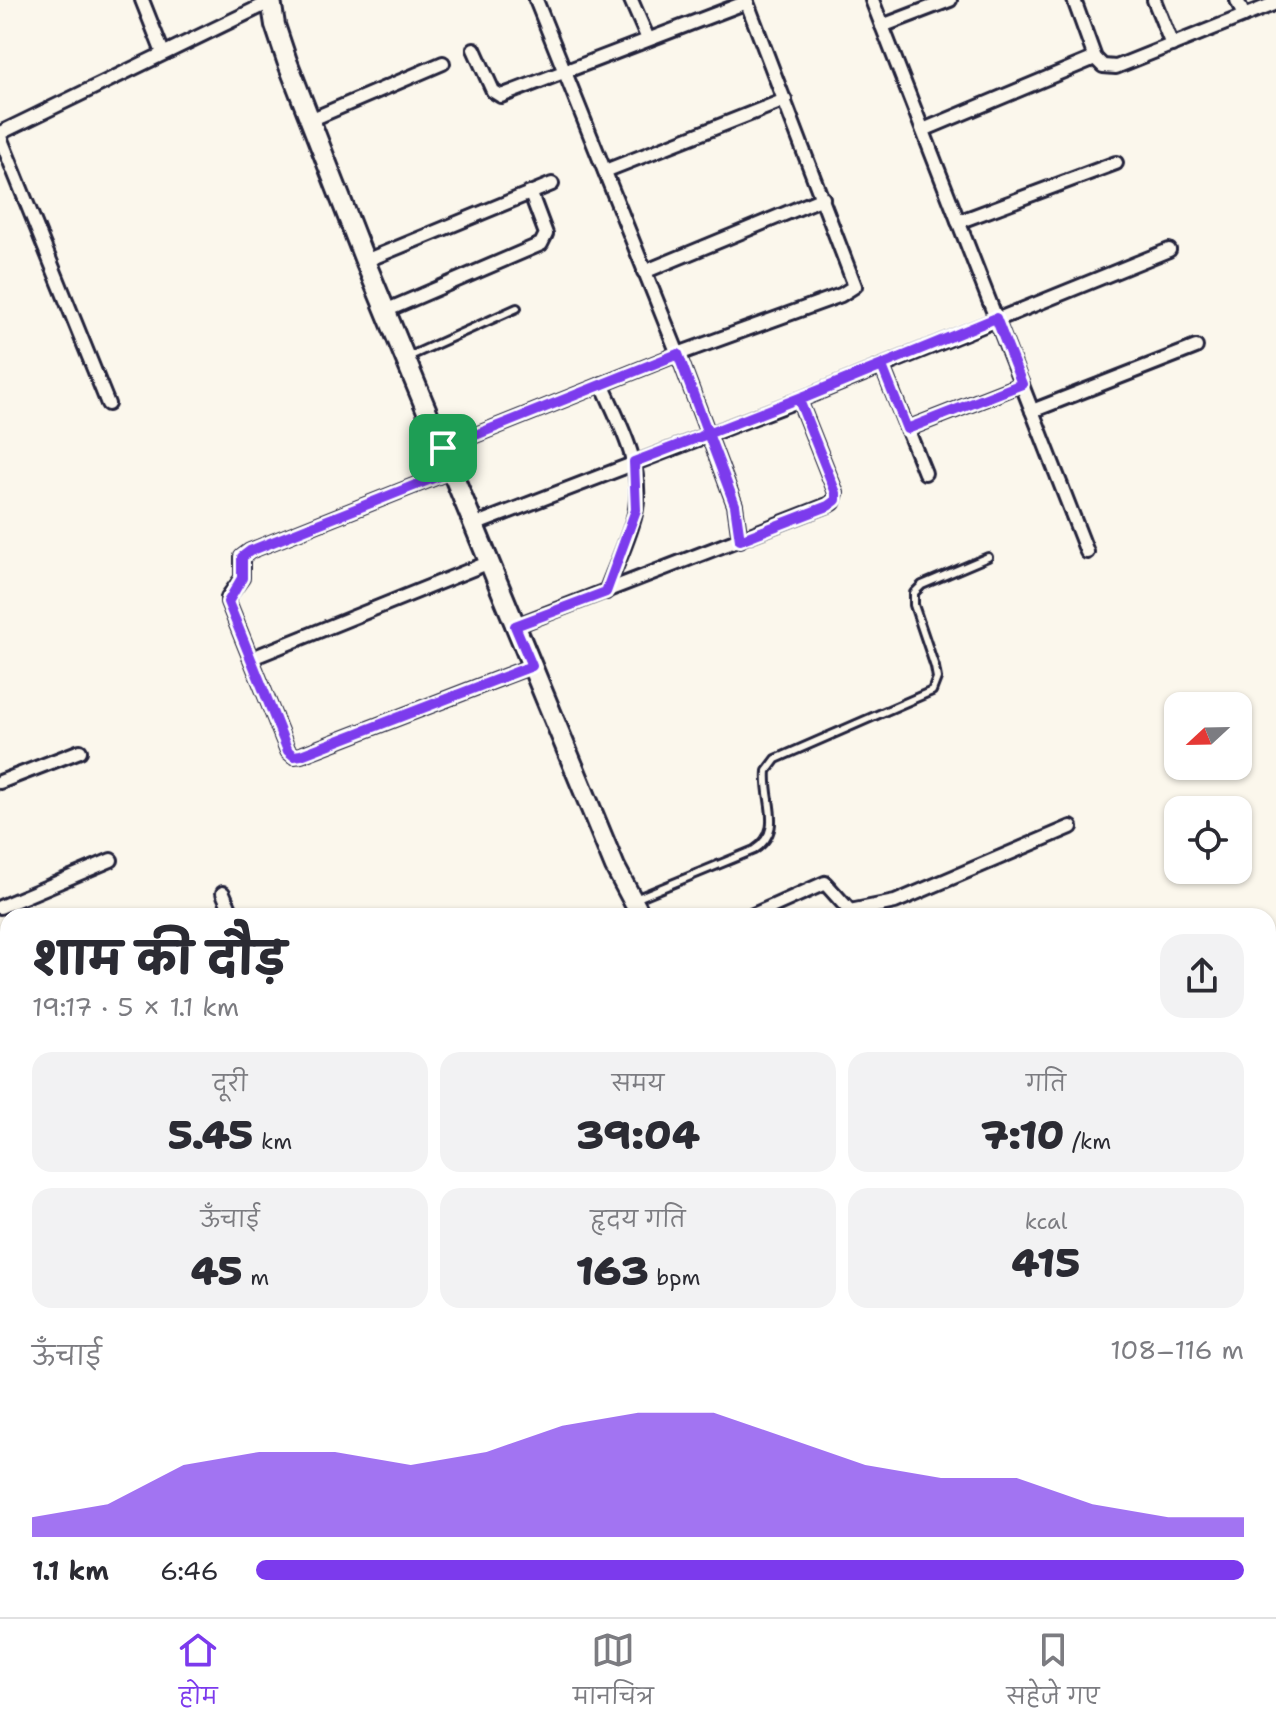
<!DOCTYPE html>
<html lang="hi">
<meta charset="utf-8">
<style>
:root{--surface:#fff;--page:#f2f2f3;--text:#2b2b33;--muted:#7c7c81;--line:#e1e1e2;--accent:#7c3aed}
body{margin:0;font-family:"Shantell Sans","Playpen Sans Deva",sans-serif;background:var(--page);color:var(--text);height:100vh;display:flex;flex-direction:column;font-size:30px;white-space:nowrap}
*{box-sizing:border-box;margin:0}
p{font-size:26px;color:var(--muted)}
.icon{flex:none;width:44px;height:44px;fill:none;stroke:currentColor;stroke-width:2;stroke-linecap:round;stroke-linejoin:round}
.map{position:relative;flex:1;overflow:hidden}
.panel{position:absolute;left:0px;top:908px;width:1276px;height:710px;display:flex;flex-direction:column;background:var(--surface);border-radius:24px 24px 0 0;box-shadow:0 2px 6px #0004}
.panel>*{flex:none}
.needle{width:52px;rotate:248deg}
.tools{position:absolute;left:1164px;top:692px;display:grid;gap:16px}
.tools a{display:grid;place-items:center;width:88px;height:88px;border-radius:16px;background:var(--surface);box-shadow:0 2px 6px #0004;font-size:40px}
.pin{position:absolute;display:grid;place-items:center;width:68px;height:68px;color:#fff;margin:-34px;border-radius:16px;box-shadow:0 4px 12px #0006}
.round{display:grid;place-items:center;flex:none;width:84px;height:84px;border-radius:24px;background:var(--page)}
.headline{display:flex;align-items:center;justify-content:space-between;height:136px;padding:0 32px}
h1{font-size:44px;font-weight:800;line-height:60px}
.figures{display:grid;grid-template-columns:repeat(3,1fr);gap:12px;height:136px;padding:8px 32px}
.figures div{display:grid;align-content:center;border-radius:20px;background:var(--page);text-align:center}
.figures b{font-size:40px;font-weight:800}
.figures small{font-size:22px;font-weight:400}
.figures p{font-size:22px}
.chart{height:224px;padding:16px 32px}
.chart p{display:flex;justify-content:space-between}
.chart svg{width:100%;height:144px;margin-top:8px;fill:var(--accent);opacity:.7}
ul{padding:0 32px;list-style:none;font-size:26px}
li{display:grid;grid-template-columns:128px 96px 1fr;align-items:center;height:60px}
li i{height:20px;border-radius:10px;background:var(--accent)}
.tab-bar{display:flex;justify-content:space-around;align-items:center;height:112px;border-top:2px solid var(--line);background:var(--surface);font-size:22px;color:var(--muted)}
.tab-bar a{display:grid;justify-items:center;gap:4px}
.tab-bar .active{color:var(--accent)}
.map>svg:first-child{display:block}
</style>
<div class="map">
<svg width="1276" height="1617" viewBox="0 0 1276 1617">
<rect width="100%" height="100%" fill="#fbf7ec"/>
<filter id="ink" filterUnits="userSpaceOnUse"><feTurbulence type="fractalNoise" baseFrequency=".0125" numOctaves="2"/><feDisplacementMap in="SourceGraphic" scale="16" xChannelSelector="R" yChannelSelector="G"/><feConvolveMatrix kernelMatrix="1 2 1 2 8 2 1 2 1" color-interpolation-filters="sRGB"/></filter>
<g filter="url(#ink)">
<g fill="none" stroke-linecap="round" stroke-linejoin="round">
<g stroke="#22223b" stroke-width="12">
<g id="lane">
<path d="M 408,357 L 517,308"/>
<path d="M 635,899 L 754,850 C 785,830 764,802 767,771 L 776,759 L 932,691 L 937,678 L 935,667 L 914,605 L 914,593 L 922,585 L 988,557"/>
</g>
</g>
<g stroke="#22223b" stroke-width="18">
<g id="street">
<path d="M 142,0 L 163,53"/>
<path d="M 536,0 L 678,354 L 735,505 L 740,540"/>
<path d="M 631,0 L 648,39"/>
<path d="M 872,0 L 1087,552"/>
<path d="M 1074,0 L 1095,58 L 1103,66 L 1116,67 L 1276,3"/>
<path d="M 1154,0 L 1172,45"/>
<path d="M 1237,0 L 1244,16"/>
<path d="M 882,26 L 950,0"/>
<path d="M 474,49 L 493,91 L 501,96 L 747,2"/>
<path d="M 310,120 L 443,63"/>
<path d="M 923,130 L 1095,58"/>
<path d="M 0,133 L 270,2"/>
<path d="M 0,137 L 108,404"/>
<path d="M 605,171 L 785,100"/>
<path d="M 958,222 L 1116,163"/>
<path d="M 365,261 L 552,184"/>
<path d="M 644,272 L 823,198"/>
<path d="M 385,311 L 541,244 L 546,234 L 531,194"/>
<path d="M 882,366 L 925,473"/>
<path d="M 602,384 C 619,423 643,464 636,509 C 632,533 615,567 606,592"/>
<path d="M 1032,411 L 1196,347"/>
<path d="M 907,429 L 1022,384"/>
<path d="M 443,448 L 678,354 L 841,295 L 855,286 L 746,0"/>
<path d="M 451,471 L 250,551 L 242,557 L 242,578 L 228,597 L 228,602 L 288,751 L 294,756 L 301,755 L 532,666"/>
<path d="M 474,525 L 799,400 L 1169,250"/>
<path d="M 515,626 L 833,503 L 836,493 L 799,400"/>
<path d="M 252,658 L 490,562"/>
<path d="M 0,782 L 80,751"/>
<path d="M 223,893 L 233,916"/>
<path d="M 0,907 L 111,860"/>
<path d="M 751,916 L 825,883 L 850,911 L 895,902 L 1071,827"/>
<path d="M 0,946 L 8,965"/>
<path d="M 0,1039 L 8,1035"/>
<path d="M 0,1099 L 8,1096"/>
<path d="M 0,1117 L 8,1138"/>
<path d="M 0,1247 L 8,1243"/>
<path d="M 0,1374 L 8,1370"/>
<path d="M 0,1537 L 8,1534"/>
<path d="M 136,1610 L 139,1617"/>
<path d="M 320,1610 L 323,1617"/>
<path d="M 387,1610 L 390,1617"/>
<path d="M 506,1610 L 509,1617"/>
<path d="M 636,1610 L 638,1617"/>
<path d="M 760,1610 L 762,1617"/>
<path d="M 191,1617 L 208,1610"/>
<path d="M 648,1617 L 665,1610"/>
<path d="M 933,1617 L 947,1610"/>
<path d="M 1113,1617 L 1130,1610"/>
</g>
</g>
<g stroke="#22223b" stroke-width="24">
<g id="secondary">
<path d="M 271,0 L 275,25 L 287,61 L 365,261 L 615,867 L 641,916"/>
<path d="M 997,1610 L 1000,1617"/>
</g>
</g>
<use href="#lane" stroke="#fbf7ec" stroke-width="6"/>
<use href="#street" stroke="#fbf7ec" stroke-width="12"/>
<use href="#secondary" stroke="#fbf7ec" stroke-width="18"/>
</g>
</g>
<g fill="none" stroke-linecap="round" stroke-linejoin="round" filter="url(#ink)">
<g stroke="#fff" stroke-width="16">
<path id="route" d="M 443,448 L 451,471 L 250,551 L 242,557 L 242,578 L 228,602 L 288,751 L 294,756 L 301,755 L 532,666 L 515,626 L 606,592 L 636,510 L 634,462 C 756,416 876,368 996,318 L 1022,384 L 907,429 L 882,366 L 799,400 L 836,493 L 836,500 L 828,506 L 740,540 L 735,505 L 678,354 L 443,448"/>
</g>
<use href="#route" stroke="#7c3aed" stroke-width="10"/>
</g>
</svg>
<div class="tools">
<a><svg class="needle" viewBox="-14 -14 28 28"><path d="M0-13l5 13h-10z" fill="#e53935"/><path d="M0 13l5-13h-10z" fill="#7c7c81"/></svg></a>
<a><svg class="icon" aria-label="locate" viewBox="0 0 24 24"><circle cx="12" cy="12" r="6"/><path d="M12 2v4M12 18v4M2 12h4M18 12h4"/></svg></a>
</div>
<div class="pin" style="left:443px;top:448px;background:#1e9e55"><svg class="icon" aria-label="arrive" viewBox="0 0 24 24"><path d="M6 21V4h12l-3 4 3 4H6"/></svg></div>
<section class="panel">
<div class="headline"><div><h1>शाम की दौड़</h1><p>19:17 · 5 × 1.1 km</p></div><a class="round"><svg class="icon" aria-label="share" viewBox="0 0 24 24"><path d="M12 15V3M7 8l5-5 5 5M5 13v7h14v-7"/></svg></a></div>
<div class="figures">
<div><p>दूरी</p><b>5.45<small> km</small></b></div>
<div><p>समय</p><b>39:04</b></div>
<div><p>गति</p><b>7:10<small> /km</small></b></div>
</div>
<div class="figures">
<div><p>ऊँचाई</p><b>45<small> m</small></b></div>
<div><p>हृदय गति</p><b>163<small> bpm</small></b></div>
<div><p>kcal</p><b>415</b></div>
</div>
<div class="chart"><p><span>ऊँचाई</span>108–116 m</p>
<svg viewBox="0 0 160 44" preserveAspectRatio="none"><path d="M0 44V38L10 34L20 22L30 18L40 18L50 22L60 18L70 10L80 6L90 6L100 14L110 22L120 26L130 26L140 34L150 38L160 38V44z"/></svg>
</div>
<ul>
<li><b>1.1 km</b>6:46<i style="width:100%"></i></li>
</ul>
</section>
</div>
<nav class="tab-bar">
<a class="active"><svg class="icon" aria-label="home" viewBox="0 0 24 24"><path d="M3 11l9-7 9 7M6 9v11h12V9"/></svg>होम</a>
<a><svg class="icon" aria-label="map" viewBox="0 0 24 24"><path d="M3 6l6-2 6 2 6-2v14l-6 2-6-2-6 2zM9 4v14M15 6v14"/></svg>मानचित्र</a>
<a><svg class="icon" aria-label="saved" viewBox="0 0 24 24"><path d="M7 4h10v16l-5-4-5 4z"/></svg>सहेजे गए</a>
</nav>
